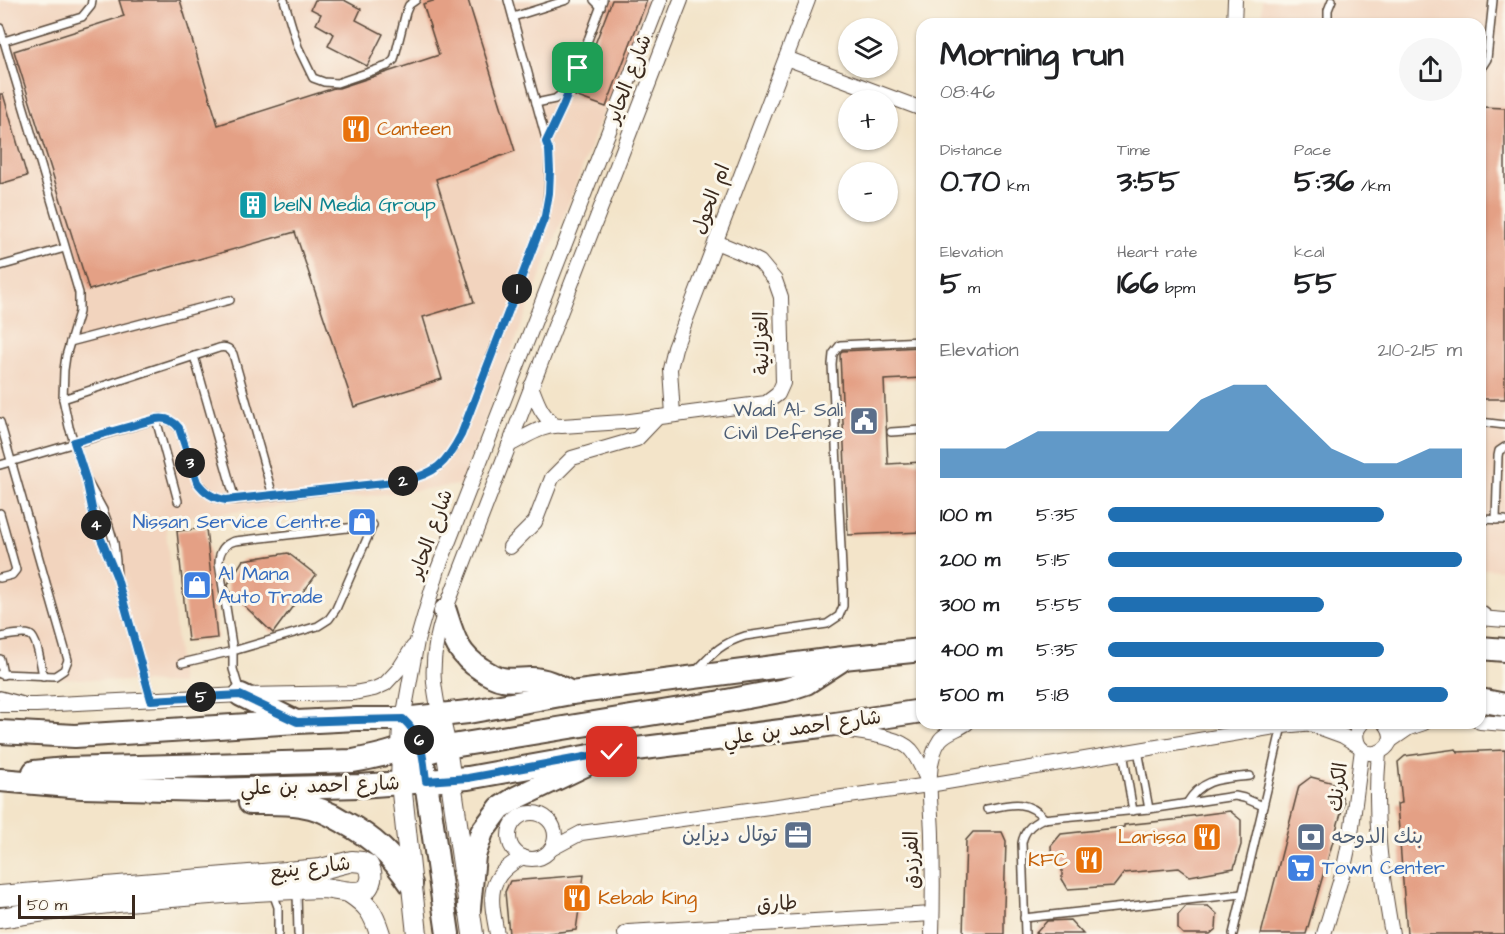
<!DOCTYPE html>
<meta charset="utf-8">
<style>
:root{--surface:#fff;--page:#f6f6f6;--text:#202124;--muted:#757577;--accent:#1f6fb2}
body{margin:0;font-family:"Architects Daughter","Playpen Sans Arabic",sans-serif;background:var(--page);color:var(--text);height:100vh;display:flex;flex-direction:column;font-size:22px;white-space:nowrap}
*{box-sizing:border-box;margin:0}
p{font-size:20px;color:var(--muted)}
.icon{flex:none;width:33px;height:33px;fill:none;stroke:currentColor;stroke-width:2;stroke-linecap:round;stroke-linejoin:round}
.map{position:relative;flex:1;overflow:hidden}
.drawer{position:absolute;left:916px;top:18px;width:570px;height:711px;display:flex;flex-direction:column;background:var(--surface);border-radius:18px;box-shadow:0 2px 4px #0004}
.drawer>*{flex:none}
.controls{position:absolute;left:838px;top:18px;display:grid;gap:12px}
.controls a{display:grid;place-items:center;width:60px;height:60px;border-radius:50%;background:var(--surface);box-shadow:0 2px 4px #0004;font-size:30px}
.scale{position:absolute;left:18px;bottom:15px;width:117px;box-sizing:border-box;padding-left:6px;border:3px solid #3b2a1e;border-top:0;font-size:16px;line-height:21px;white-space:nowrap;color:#3b2a1e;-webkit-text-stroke:4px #fbf7ec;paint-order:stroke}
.pin{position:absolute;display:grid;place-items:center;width:51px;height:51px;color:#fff;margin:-26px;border-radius:12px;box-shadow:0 3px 9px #0006}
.km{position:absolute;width:30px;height:30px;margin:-15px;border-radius:50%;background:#222;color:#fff;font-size:16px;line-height:30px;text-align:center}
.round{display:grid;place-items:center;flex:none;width:63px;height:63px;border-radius:32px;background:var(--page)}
.head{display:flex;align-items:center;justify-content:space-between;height:102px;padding:0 24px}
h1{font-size:33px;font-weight:700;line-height:45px}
.stats{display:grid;grid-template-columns:repeat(3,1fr);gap:9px;height:102px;padding:6px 24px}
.stats div{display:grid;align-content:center}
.stats b{font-size:30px;font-weight:700}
.stats small{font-size:16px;font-weight:400}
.stats p{font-size:16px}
.chart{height:168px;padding:12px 24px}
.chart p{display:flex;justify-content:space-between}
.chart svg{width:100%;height:108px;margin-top:6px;fill:var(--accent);opacity:.7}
ul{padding:0 24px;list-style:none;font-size:20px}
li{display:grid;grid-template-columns:96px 72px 1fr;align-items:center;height:45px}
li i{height:15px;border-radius:8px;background:var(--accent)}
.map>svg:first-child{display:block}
</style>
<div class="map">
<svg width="1505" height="934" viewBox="0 0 1505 934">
<rect width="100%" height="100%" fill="#fbf7ec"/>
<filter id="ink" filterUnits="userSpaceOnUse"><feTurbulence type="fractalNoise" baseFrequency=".0167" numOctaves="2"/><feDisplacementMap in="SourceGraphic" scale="12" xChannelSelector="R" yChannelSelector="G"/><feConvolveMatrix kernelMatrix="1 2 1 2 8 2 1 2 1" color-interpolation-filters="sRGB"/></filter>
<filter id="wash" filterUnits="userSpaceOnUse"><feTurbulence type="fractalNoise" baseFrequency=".008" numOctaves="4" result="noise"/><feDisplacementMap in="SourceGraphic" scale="24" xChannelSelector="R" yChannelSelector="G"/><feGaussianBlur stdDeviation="1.35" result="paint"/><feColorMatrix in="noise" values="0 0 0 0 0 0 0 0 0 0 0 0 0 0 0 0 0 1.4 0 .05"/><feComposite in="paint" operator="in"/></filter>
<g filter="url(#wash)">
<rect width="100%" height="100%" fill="#f3e4c9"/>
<g fill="#f2d4be">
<path d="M 0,0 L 647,0 L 460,485 L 165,520 L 181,684 L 0,675 Z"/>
<path d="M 1262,0 L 1505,0 L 1505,570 L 1480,569 L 1480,24 L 1262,24 Z"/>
</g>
<g id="blocks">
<g fill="#e4a085">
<path d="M 119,0 L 180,0 L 218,125 L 334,88 L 339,88 L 439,55 L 423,4 L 436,0 L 468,0 L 515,151 L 436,179 L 474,302 L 423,317 L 442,379 L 354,407 L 295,232 L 89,290 L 14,51 L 124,16 Z"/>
<path d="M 315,0 L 344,0 L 361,9 L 356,20 L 383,34 L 367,66 L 328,46 L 334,34 L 316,24 L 321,14 L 311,9 Z"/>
<path d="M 612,0 L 647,0 L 606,107 L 575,96 Z"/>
<path d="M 0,94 L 3,94 L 27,176 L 0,184 Z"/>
<path d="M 1480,107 L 1505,108 L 1505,399 L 1480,399 Z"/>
<path d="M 922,347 L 922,378 L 884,380 L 888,464 L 922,462 L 922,532 L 848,535 L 840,355 L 842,351 Z"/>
<path d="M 206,528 L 217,638 L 188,641 L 177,531 Z"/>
<path d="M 288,553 L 316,575 L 273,633 L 229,591 L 228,584 L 243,560 Z"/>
<path d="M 1456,749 L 1458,752 L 1505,750 L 1505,934 L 1407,934 L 1397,804 L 1402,803 L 1398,762 L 1405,756 Z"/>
<path d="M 1311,777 L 1338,784 L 1344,803 L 1306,934 L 1261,934 L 1299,786 Z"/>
<path d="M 1230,811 L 1241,820 L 1241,845 L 1234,868 L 1190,876 L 1179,868 L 1124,873 L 1114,886 L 1068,889 L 1062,879 L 1062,866 L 1052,861 L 1051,846 L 1061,834 L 1124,827 L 1124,825 L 1182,819 L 1184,817 Z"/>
<path d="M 973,832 L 1002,832 L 1006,841 L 1004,907 L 1004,934 L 963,934 L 966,840 Z"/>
<path d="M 584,875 L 576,930 L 542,934 L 509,934 L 505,892 L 510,881 Z"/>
<path d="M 1186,906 L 1208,906 L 1217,914 L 1216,929 L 1210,934 L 1183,934 L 1178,929 L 1178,915 Z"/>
<path d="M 1070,920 L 1083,934 L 1035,934 L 1047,921 Z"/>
</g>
</g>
</g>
<g filter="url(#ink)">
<use href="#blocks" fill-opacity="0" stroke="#574638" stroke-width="1.5"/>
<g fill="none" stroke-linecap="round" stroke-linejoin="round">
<g stroke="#574638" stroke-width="10">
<g id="lane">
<path d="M 284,0 L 298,47 L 313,78 L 324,82 L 337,83 L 387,66 L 394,60 L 406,12 L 409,5 L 416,0"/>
<path d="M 594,0 L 601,7"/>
<path d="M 513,17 L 567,0"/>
<path d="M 1328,24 L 1328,10 L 1332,0"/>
<path d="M 0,28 L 79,293 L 79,312 L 66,356 L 64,370 L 63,399 L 69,427 L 86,479 L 103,510 L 109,526 L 114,543 L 116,561 L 117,578"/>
<path d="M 4,41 L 82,17 L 91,6 L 92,0"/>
<path d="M 1480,70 L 1487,59 L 1493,0"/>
<path d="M 536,103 L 555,99 L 568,89"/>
<path d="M 546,142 L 563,106 L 603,0"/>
<path d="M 0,266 L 65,248"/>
<path d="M 70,342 L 230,300"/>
<path d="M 194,356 L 235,500"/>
<path d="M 63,399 L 216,349 C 223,346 229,347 233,354 L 273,496"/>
<path d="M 156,419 L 178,501"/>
<path d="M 0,422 L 68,660 L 64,670 L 55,676 L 0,674"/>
<path d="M 1480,422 L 1505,425"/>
<path d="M 891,432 L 922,430"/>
<path d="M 0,465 L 161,418 L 171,421 L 179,428 L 197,482 C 207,496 218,501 235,500 L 403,481 C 435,474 446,464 461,435 L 545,216 C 549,194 550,173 549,150 L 508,0"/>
<path d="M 87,484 L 93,513 L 97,529 L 117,578 L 151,700"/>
<path d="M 0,513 L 16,570 L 12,575 L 0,578"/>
<path d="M 1480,519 L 1505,520"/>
<path d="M 1496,520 L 1498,456 L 1499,451 L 1505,447"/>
<path d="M 1480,608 L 1490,616"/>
<path d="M 0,637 C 8,636 22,632 30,635 C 38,639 41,667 43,676"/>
<path d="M 0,659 L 3,675"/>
<path d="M 182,663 L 233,651 L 318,626 L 329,619 L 336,609 L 373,525 L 235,541 C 224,544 219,551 219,563 L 233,651 L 233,669 L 240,692"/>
<path d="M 696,671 C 713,653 720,644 745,636 L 827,624 L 839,616 L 843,606 L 843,589 L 832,364 L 833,354 L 840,345 L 922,341"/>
<path d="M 0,695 L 23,701"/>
<path d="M 1138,750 L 1149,809"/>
<path d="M 1123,752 L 1133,811"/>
<path d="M 1187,803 C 1203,777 1223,779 1250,776"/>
<path d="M 987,809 C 1011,804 1027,799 1045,819"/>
<path d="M 297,892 L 298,934"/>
<path d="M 273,893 L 278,907 L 278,934"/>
<path d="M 1024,918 L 1242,894"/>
<path d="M 1025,934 L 1022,843 C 1024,831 1031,824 1042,819 L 1149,809 L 1235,796 L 1244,798 L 1263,806"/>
<path d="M 1233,934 L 1282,726"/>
</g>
</g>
<g stroke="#574638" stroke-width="16">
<g id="street">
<path d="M 1234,24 L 1235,0"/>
<path d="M 786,58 L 922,109"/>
<path d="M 531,386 C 538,404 540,412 554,425"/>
<path d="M 673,415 L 670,369 L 675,348 L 808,0"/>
<path d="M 509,445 C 526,437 542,424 562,426 L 623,422 L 766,403 L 778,394 L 783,383 L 781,297 L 775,280 L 760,262 L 740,252 L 716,242"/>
<path d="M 510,547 L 535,522 L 552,478 L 572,458 L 637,439 L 658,417"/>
<path d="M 1480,618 L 1505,620"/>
<path d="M 0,705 L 36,705 L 241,695 L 354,693 L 374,689 L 385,684 L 399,669 L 413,647"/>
<path d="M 439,716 C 438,705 435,693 434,682 C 432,658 437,634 445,611 L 681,0"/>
<path d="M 403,719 L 417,641 L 438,569 L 660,0"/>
<path d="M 1480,722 L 1505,724"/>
<path d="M 1362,723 C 1357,729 1355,733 1357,741 C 1364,767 1406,747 1385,723"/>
<path d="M 1310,724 L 1343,736 L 1359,746"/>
<path d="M 837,729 C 857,733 897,735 911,750 C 919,759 924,773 929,784"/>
<path d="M 1390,741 L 1409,728 L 1424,723"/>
<path d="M 1379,753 C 1373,816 1381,872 1392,934"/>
<circle cx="532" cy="836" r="23"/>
<path d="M 551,849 L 581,833 L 929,785 L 1282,726 L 1314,723"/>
<path d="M 497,934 C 490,897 485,877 523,857"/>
<path d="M 625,934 L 628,932 L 932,914"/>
<path d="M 932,934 C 933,901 933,869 932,836 C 932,809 923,764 940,740 C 946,732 959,729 967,723"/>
<path d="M 1324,934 L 1343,872 L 1351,834 L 1362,749"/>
</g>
</g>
<g stroke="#574638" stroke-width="22">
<g id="secondary">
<path d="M 439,716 L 446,747 L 473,934"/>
<path d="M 403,719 L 401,783 L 417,934"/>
<path d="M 350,893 C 368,905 373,912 380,934"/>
<path d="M 0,896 L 321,869 L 352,861 L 362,862 L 368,865 C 371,870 373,876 370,883 C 365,900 336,888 322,888 C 215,892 106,900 0,918"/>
</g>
</g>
<g stroke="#574638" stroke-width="26">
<g id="primary">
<path d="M 445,611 C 453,636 457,654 481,669 C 487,673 495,678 502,679 C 511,681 522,679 531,679 C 546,679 558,686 571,693"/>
<path d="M 1480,648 L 1505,650"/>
<path d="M 241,695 L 296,722"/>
<path d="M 1480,700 L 1505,705"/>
<path d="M 0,732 L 75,736 L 297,722 L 357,719 L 403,719 L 468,712 L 571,693 L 843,658 L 922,650"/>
<path d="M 424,768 L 448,934"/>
<path d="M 34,772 L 66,769 L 353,761 C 386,755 423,748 439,716"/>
<path d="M 0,780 L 82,787 L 210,790 L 360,786 L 401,783 L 468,778 L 612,752 L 821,726 L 922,711"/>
<path d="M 401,783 C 407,755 422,753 446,747 L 705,705 L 785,690 L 806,683 L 840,661"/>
<path d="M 250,803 C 267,803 285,802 301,805 C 317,807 331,814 344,822 C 375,839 391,855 411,884"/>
<path d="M 469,908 L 474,856 L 482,832 L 500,808 L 516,798 L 585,765"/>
</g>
</g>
<use href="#lane" stroke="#fff" stroke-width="7"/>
<use href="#street" stroke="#fff" stroke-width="14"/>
<use href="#secondary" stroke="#fff" stroke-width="20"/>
<use href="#primary" stroke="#fff" stroke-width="22"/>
</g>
</g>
<g fill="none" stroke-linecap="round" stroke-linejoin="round" filter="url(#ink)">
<g stroke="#fff" stroke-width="12">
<path id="route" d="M 578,68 L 563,106 L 546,142 L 549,150 L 550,171 L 549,193 L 545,216 L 461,435 C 446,464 435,474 403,481 L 226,500 C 213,498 205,493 197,482 L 179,428 C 173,420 166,417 156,419 L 74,442 L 86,479 L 93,513 L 97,529 L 117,578 L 151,700 L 240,695 L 297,722 L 357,720 L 403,719 C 423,737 423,756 426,781 L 468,778 L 612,752"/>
</g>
<use href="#route" stroke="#1f6fb2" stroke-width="8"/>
</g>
<defs>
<g id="restaurant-square" transform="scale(1.5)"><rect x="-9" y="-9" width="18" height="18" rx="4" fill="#e8710a" stroke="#fbf7ec"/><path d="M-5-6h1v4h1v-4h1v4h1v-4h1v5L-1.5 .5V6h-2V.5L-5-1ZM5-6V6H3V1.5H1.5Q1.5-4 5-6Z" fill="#fff"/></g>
<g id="building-square" transform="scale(1.5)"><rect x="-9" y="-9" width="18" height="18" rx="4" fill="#0f9aa8" stroke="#fbf7ec"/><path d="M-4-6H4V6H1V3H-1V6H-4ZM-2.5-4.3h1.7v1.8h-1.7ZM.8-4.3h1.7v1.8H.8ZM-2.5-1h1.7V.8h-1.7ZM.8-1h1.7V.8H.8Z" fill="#fff"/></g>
<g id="civic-square" transform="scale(1.5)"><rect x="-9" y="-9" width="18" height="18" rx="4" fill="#5c6f8a" stroke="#fbf7ec"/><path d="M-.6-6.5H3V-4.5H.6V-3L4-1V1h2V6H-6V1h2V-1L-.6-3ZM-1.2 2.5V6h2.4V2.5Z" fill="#fff"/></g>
<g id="shop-square" transform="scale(1.5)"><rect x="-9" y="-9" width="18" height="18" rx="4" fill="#3f7fe0" stroke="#fbf7ec"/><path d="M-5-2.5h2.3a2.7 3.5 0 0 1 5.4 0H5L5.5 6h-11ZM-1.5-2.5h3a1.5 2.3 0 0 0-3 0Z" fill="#fff"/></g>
<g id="office-square" transform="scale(1.5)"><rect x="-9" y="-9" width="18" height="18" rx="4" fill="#5c6f8a" stroke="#fbf7ec"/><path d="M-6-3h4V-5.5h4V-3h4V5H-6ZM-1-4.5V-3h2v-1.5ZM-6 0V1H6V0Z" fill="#fff"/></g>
<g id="bank-square" transform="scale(1.5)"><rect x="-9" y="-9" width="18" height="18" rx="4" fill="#5c6f8a" stroke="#fbf7ec"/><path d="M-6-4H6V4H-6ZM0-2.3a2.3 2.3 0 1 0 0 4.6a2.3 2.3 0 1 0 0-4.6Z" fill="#fff"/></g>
<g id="supermarket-square" transform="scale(1.5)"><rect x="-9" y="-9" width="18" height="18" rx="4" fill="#3f7fe0" stroke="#fbf7ec"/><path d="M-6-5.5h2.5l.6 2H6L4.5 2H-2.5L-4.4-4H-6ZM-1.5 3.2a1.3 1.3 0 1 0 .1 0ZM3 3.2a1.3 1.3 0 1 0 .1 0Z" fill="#fff"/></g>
</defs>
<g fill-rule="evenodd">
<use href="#restaurant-square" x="356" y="129"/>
<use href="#building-square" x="253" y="205"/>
<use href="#civic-square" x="864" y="421"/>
<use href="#shop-square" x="362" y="522"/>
<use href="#shop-square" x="197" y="585"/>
<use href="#office-square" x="798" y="835"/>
<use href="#restaurant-square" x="1207" y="837"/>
<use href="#bank-square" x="1311" y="837"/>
<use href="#restaurant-square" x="1089" y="860"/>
<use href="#supermarket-square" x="1301" y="868"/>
<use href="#restaurant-square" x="577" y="898"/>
</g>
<g text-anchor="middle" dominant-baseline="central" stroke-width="6" stroke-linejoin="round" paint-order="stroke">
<g font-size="20" fill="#3b2a1e" stroke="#fbf7ec">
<text transform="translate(629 79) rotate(-69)">شارع الحاير</text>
<text transform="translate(711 199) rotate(-69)">ام الحول</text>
<text transform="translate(762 343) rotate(-91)">الغزلانية</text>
<text transform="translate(431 534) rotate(-70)">شارع الحاير</text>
<text transform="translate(802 728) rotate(-8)">شارع احمد بن علي</text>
<text transform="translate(320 786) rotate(-2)">شارع احمد بن علي</text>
<text transform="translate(1338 787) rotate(-83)">الكرنك</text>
<text transform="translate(912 860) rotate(-91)">الفرزدق</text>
<text transform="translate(310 868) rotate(-7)">شارع ينبع</text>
<text transform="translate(777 904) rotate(-3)">طارق</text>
</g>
<g font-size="20" fill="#c56008" stroke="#fbf7ec" text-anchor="start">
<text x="377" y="129">Canteen</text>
<text x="1186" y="837" text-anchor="end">Larissa</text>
<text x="1068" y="860" text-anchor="end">KFC</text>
<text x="598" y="898">Kebab King</text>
</g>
<g font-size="20" fill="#0d838f" stroke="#fbf7ec" text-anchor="start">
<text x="274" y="205">beIN Media Group</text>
</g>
<g font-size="20" fill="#4e5e75" stroke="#fbf7ec" text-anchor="end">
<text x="843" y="410">Wadi Al- Sali<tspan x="843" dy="23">Civil Defense</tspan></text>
<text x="777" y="835">توتال ديزاين</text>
<text x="1332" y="837" text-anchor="start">بنك الدوحه</text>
</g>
<g font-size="20" fill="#366cbe" stroke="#fbf7ec" text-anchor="start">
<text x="341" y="522" text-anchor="end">Nissan Service Centre</text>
<text x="218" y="574">Al Mana<tspan x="218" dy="23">Auto Trade</tspan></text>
<text x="1322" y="868">Town Center</text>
</g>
</g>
</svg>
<div class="controls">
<a><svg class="icon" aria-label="layers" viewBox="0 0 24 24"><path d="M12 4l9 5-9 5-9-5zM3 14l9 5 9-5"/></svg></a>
<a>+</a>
<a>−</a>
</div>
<div class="scale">50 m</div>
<div class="pin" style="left:578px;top:68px;background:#1e9e55"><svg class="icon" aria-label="arrive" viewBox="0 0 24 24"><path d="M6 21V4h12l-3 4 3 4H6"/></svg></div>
<div class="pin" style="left:612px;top:752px;background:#d93025"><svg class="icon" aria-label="check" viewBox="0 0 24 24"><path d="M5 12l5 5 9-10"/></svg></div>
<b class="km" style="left:517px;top:289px">1</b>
<b class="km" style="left:403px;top:481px">2</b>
<b class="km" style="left:190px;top:463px">3</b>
<b class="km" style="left:96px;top:525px">4</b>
<b class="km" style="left:201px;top:697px">5</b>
<b class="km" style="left:419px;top:740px">6</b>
<section class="drawer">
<div class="head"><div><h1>Morning run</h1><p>08:46</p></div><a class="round"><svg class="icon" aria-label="share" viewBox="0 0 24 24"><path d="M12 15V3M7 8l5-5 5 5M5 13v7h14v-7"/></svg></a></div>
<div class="stats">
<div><p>Distance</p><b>0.70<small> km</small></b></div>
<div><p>Time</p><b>3:55</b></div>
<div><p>Pace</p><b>5:36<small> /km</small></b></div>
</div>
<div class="stats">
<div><p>Elevation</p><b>5<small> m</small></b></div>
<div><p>Heart rate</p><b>166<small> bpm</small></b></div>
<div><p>kcal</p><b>55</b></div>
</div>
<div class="chart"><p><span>Elevation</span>210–215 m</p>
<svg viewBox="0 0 160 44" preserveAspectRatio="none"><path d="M0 44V32L10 32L20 32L30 25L40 25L50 25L60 25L70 25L80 12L90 6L100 6L110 19L120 32L130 38L140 38L150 32L160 32V44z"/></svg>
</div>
<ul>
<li><b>100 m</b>5:35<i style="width:78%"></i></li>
<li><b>200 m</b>5:15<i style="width:100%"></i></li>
<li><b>300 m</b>5:55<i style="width:61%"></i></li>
<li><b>400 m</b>5:35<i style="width:78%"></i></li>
<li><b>500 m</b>5:18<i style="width:96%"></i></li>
</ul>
</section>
</div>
